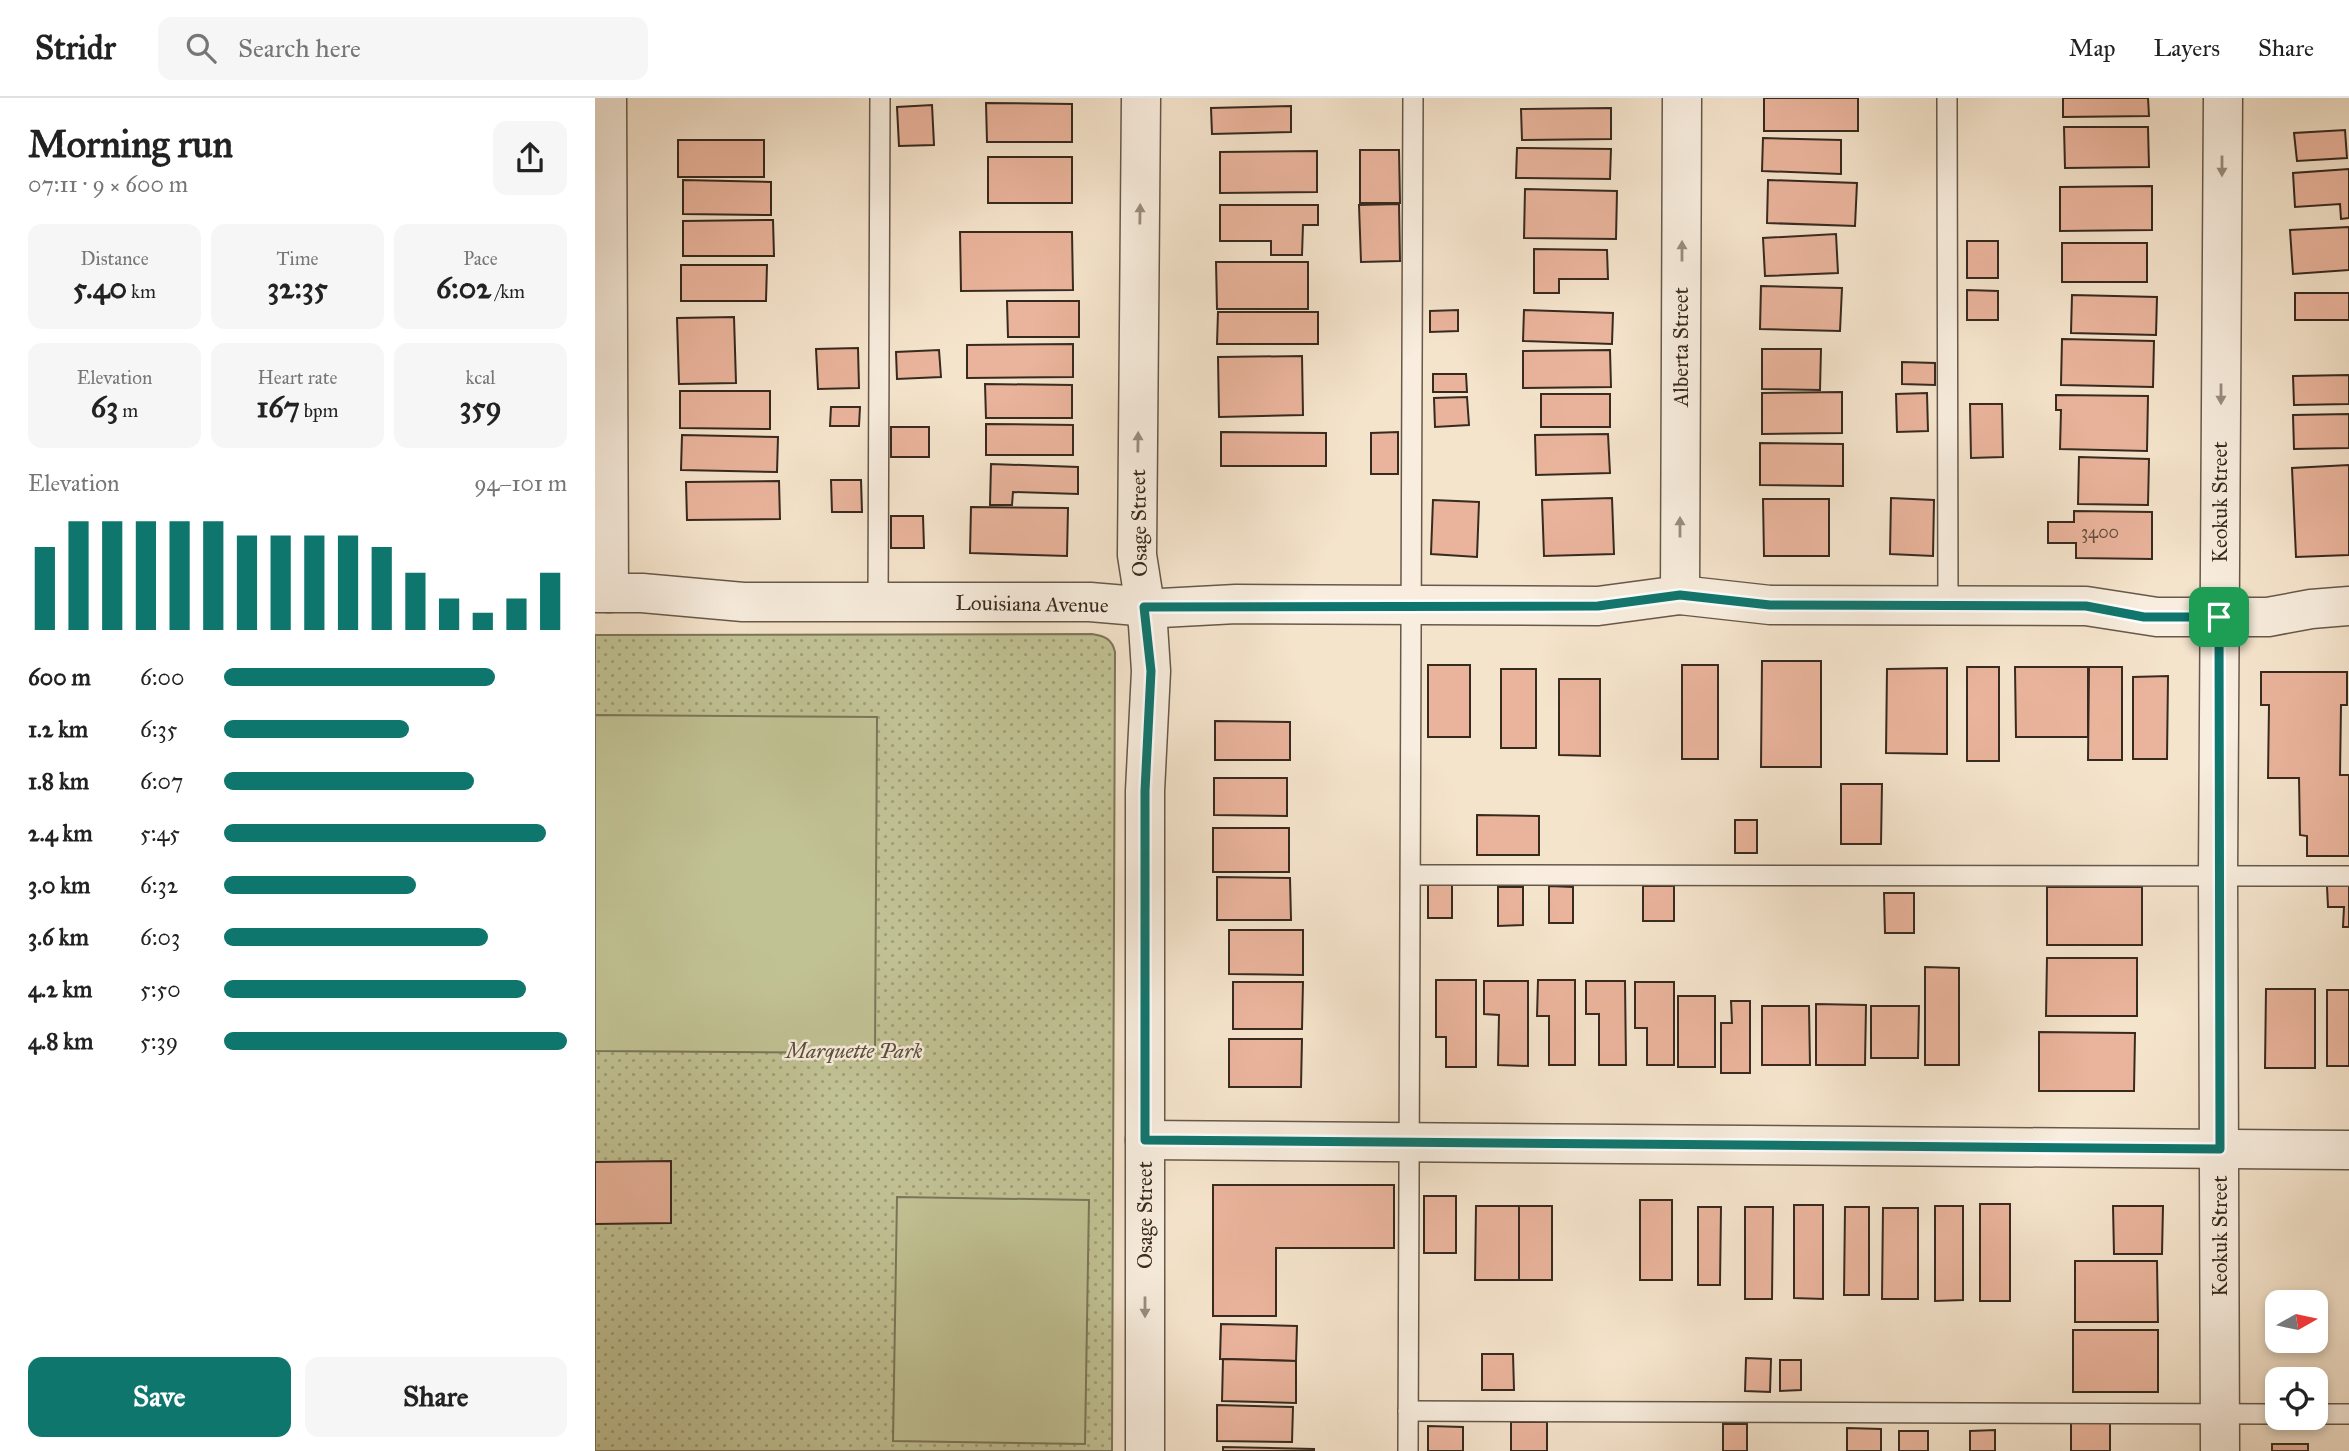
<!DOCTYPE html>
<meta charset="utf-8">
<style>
:root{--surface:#fff;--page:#f6f6f6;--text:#222;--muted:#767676;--line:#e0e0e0;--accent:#0f766e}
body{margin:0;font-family:"IM FELL Great Primer",serif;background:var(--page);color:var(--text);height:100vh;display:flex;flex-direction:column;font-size:26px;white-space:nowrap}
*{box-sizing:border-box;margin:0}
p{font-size:23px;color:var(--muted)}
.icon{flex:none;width:38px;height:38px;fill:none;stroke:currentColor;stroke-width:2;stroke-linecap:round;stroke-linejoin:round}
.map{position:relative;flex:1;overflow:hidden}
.sheet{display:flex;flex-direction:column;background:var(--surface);width:595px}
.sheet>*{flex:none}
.needle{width:46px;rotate:81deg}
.controls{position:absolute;left:1670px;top:1192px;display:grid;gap:14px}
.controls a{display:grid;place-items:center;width:63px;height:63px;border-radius:14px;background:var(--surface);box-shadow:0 4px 10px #0003;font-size:35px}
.pin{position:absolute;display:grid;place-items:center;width:60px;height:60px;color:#fff;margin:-30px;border-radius:14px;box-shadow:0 4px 10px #0006}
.round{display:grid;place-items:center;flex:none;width:74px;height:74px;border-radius:14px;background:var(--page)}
.headline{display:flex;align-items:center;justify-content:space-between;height:119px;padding:0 28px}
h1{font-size:38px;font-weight:800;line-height:52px}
.metrics{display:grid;grid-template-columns:repeat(3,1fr);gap:10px;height:119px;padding:7px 28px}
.metrics div{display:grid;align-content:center;border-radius:14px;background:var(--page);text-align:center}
.metrics b{font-size:30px;font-weight:800}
.metrics small{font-size:19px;font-weight:400}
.metrics p{font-size:19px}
.chart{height:196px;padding:14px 28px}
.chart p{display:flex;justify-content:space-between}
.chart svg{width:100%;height:126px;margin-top:7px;stroke:var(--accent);stroke-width:6}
.cta{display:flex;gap:14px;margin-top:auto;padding:14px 28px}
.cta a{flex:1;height:80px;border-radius:14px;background:var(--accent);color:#fff;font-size:28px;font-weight:800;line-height:80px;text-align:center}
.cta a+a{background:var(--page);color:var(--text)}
ul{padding:0 28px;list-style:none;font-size:23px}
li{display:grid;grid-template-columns:112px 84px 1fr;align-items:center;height:52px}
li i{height:18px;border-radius:9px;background:var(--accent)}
header{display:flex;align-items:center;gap:42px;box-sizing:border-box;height:98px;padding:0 35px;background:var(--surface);border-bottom:2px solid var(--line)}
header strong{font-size:33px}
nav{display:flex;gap:38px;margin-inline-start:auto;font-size:24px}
.search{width:490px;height:63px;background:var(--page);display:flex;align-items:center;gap:18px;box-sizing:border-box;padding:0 24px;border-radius:14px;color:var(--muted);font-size:26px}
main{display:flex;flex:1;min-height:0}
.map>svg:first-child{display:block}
</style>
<header>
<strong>Stridr</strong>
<div class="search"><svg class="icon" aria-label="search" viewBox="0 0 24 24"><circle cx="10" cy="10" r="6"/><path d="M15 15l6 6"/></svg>Search here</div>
<nav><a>Map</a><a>Layers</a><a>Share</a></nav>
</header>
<main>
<section class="sheet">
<div class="headline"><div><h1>Morning run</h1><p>07:11 · 9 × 600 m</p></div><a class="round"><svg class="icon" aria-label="share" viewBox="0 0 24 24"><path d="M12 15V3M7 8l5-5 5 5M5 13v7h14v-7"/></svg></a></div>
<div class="metrics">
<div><p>Distance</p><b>5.40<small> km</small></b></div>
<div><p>Time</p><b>32:35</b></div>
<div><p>Pace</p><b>6:02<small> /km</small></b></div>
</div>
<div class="metrics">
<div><p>Elevation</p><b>63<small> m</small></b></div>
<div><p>Heart rate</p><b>167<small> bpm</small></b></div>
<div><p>kcal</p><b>359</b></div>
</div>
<div class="chart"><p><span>Elevation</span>94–101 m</p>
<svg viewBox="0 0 160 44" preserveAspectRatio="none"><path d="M5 44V15M15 44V6M25 44V6M35 44V6M45 44V6M55 44V6M65 44V11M75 44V11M85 44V11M95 44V11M105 44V15M115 44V24M125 44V33M135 44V38M145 44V33M155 44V24"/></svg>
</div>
<ul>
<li><b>600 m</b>6:00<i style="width:79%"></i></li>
<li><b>1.2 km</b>6:35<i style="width:54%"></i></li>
<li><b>1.8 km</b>6:07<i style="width:73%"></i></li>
<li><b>2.4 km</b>5:45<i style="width:94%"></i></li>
<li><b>3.0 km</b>6:32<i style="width:56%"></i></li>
<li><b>3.6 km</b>6:03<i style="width:77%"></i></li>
<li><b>4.2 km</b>5:50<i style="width:88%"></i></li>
<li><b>4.8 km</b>5:39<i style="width:100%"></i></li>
</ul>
<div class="cta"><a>Save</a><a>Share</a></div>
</section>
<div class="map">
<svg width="1754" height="1353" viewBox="0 0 1754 1353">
<defs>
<pattern id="green-dots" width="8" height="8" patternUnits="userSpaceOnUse" patternTransform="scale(1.75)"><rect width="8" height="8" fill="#c1c294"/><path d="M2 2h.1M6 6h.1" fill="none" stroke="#9e9e78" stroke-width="1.8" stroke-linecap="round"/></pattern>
</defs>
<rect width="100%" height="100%" fill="#f5e4cc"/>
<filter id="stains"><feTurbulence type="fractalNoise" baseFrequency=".00286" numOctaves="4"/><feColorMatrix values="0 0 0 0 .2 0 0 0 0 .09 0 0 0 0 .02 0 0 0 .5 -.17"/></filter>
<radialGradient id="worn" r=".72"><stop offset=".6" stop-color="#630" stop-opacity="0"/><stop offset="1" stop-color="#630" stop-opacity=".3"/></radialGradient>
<path fill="url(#green-dots)" stroke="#7c765a" stroke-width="2" d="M 497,536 C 510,538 517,541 520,554 L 517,1353 L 0,1353 L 0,537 Z"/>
<g fill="#c1c294" stroke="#7c765a" stroke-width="2">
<path d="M 0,617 L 282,619 L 280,955 L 0,953 Z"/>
<path d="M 302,1099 L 494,1102 L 490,1346 L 298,1343 Z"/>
</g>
<g fill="#eab49c" stroke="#372a1f" stroke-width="2">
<rect x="1169" y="0" width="94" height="33"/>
<path d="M 1468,0 L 1553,0 L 1554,18 L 1468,19 Z"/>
<path d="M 391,5 L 477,6 L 477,44 L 392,44 Z"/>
<path d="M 337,7 L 339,47 L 304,48 L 302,9 Z"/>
<path d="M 696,8 L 696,34 L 617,36 L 616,10 Z"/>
<path d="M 1016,10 L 1016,41 L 927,42 L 926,11 Z"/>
<path d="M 1469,29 L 1553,29 L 1554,69 L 1470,70 Z"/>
<path d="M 1750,32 L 1752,60 L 1702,63 L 1699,35 Z"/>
<path d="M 1168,40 L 1246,42 L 1246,76 L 1167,73 Z"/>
<rect x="83" y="42" width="86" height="37"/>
<path d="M 922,50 L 1016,51 L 1015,81 L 921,80 Z"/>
<path d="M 765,52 L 804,52 L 805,105 L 765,105 Z"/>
<path d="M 722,53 L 722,94 L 625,95 L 625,54 Z"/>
<rect x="393" y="59" width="84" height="46"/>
<path d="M 1754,71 L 1754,120 L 1746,121 L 1745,106 L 1700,109 L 1698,75 Z"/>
<path d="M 88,82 L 176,84 L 176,117 L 88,116 Z"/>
<path d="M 1173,82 L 1262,85 L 1260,128 L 1172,125 Z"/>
<path d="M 1557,88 L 1557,132 L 1465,133 L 1465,89 Z"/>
<path d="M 930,91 L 1022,93 L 1021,141 L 929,140 Z"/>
<path d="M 804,106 L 805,163 L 766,164 L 764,107 Z"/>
<path d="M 625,107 L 723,107 L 723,127 L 708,127 L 707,157 L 676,157 L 676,143 L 625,143 Z"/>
<path d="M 178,122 L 179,158 L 88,158 L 88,123 Z"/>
<path d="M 1754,129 L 1754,172 L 1698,176 L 1695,132 Z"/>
<path d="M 365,134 L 477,134 L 478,192 L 366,193 Z"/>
<path d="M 1241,136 L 1243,175 L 1170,178 L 1168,140 Z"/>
<rect x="1372" y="143" width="31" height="37"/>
<rect x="1467" y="145" width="85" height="39"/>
<path d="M 939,151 L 1012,152 L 1013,181 L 964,181 L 964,195 L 939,195 Z"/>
<path d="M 621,164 L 713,164 L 713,211 L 622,211 Z"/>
<path d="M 86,167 L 172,167 L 171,203 L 86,203 Z"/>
<path d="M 1166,188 L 1247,190 L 1245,233 L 1165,231 Z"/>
<path d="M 1372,192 L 1403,193 L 1403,222 L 1372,222 Z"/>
<rect x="1700" y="195" width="54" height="27"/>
<path d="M 1477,197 L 1562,199 L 1561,237 L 1476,235 Z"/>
<path d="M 412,203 L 484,203 L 484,239 L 413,239 Z"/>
<path d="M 863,212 L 863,233 L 835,234 L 835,213 Z"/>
<path d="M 929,212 L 1018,215 L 1017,246 L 928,243 Z"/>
<path d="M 623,214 L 723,214 L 723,246 L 622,246 Z"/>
<path d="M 139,219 L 141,285 L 84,286 L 82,220 Z"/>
<path d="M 1467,241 L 1559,243 L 1558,289 L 1466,287 Z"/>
<path d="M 478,246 L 478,279 L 372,280 L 372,247 Z"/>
<path d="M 263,250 L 264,290 L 223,291 L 221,251 Z"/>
<path d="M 1167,251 L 1226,251 L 1225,292 L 1167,291 Z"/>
<path d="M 344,252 L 346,279 L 302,281 L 301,254 Z"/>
<path d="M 1015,252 L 1016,289 L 928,290 L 928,253 Z"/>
<path d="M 707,258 L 708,317 L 624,319 L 623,259 Z"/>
<path d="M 1307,264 L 1340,265 L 1340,287 L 1307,286 Z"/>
<path d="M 838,276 L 871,276 L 872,294 L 838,294 Z"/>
<path d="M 1754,277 L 1754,306 L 1699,307 L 1698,278 Z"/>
<path d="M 390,286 L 477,287 L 477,320 L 391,320 Z"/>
<path d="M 85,293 L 175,293 L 175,331 L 85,330 Z"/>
<path d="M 1247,294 L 1247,335 L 1167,336 L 1167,295 Z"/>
<path d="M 1332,295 L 1333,333 L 1302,334 L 1301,296 Z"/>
<rect x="946" y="296" width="69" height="33"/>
<path d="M 1461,297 L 1553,298 L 1552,353 L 1465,351 L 1466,312 L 1461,312 Z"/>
<path d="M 872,299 L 874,327 L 840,329 L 839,300 Z"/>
<path d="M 1375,306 L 1407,306 L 1408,359 L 1376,360 Z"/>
<path d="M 236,309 L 265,309 L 264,328 L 235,328 Z"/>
<path d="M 1754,316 L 1754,350 L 1699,351 L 1698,317 Z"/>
<path d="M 391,326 L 478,327 L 478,357 L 391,357 Z"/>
<rect x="296" y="329" width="38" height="30"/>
<path d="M 626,334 L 731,335 L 731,368 L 626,368 Z"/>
<path d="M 803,334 L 803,376 L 776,376 L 776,335 Z"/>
<path d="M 1013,336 L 1015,375 L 941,377 L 940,337 Z"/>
<path d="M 87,337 L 183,339 L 182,374 L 86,372 Z"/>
<path d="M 1165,345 L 1248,346 L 1248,388 L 1165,387 Z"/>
<path d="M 1484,359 L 1554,361 L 1553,407 L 1483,406 Z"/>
<path d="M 396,366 L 483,369 L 483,396 L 418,394 L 417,407 L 395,407 Z"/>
<path d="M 1754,367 L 1754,457 L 1701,459 L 1697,370 Z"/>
<path d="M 236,382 L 266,382 L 267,414 L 237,414 Z"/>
<path d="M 184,383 L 185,421 L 92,422 L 91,384 Z"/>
<path d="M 1017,400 L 1019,456 L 949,458 L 947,402 Z"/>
<path d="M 1296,400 L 1339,402 L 1338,458 L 1295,456 Z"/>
<path d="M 1168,401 L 1234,401 L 1234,458 L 1169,458 Z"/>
<path d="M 838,402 L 884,404 L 882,459 L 836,456 Z"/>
<path d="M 376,409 L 473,410 L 472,458 L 375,455 Z"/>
<path d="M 1479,413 L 1557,414 L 1557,461 L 1481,460 L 1481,445 L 1453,445 L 1453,424 L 1479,424 Z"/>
<path d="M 296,418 L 328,418 L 329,450 L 296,450 Z"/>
<path d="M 1167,563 L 1226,563 L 1226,669 L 1166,669 Z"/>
<rect x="833" y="567" width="42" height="72"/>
<rect x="1087" y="567" width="36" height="94"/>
<rect x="1372" y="569" width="32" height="94"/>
<path d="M 1420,569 L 1493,569 L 1493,639 L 1421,639 Z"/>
<path d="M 1494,569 L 1527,569 L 1527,662 L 1493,662 Z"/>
<path d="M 1352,570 L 1352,656 L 1291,655 L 1292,571 Z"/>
<rect x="906" y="571" width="35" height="79"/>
<path d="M 1666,574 L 1752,574 L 1752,607 L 1746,607 L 1745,677 L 1754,677 L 1754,758 L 1712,758 L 1712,738 L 1705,737 L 1704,680 L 1673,680 L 1674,607 L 1666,607 Z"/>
<path d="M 1573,578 L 1572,661 L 1538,661 L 1538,579 Z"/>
<path d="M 964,581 L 1005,581 L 1005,658 L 964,657 Z"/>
<path d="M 620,623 L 695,624 L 695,662 L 620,662 Z"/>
<path d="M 619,680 L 692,680 L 692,718 L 619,717 Z"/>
<path d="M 1246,686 L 1287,686 L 1286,746 L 1246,746 Z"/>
<path d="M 882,717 L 944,718 L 944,757 L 882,757 Z"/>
<rect x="1140" y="722" width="22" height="33"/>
<rect x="618" y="730" width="76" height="44"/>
<path d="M 622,779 L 695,780 L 696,822 L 622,822 Z"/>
<rect x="833" y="786" width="24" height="34"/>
<path d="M 954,788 L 978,789 L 978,825 L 954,825 Z"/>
<rect x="1048" y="788" width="31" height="35"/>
<path d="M 1732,788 L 1754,788 L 1754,829 L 1748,829 L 1749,809 L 1733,809 Z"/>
<path d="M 903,789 L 928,789 L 928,827 L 903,828 Z"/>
<rect x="1452" y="789" width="95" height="58"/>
<path d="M 1289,795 L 1319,795 L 1319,835 L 1290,835 Z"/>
<path d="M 634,832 L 708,832 L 708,877 L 634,876 Z"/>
<path d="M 1452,860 L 1542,860 L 1542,918 L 1451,918 Z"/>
<path d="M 1330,869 L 1364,870 L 1364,967 L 1330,967 Z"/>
<path d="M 841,882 L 881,882 L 881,969 L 851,969 L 851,939 L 841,939 Z"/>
<path d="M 943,882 L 980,882 L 980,967 L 954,967 L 954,918 L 942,918 Z"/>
<path d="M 889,883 L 933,883 L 933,968 L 903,967 L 904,917 L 889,916 Z"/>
<path d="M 991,883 L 1030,883 L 1031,967 L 1004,967 L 1004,916 L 991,916 Z"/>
<path d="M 638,884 L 708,884 L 707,931 L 638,931 Z"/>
<path d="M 1040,884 L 1079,884 L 1079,967 L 1052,967 L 1052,930 L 1040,930 Z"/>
<path d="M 1671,891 L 1720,891 L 1720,970 L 1670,970 Z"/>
<rect x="1732" y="892" width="22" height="76"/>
<rect x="1083" y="898" width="37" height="71"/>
<path d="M 1136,903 L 1155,903 L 1155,975 L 1126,975 L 1126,925 L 1137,925 Z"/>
<path d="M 1221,906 L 1271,907 L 1270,967 L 1221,967 Z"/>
<path d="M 1167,908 L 1214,908 L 1215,967 L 1167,967 Z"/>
<path d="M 1276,908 L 1324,908 L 1323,960 L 1276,960 Z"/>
<path d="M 1444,934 L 1540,935 L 1539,993 L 1444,993 Z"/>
<path d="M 634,941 L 707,941 L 706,989 L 634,989 Z"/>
<path d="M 76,1063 L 76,1125 L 0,1126 L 0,1064 Z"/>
<path d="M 618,1087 L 799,1087 L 799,1150 L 681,1150 L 681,1218 L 618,1218 Z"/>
<rect x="829" y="1098" width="32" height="57"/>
<rect x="1045" y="1102" width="32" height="80"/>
<rect x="1385" y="1106" width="30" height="97"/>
<path d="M 1199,1107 L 1228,1107 L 1228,1201 L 1199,1200 Z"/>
<path d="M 881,1108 L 924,1108 L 924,1182 L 880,1182 Z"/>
<rect x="924" y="1108" width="33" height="74"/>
<path d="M 1340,1108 L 1368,1108 L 1368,1202 L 1340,1203 Z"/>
<path d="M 1518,1108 L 1568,1108 L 1567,1156 L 1519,1156 Z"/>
<path d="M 1103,1109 L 1126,1109 L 1125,1187 L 1103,1187 Z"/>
<path d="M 1150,1109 L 1178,1109 L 1177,1201 L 1150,1201 Z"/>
<path d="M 1250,1109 L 1274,1109 L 1274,1197 L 1249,1197 Z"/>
<path d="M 1288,1110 L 1323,1110 L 1323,1201 L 1287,1201 Z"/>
<path d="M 1480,1163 L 1562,1163 L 1563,1224 L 1480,1224 Z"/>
<path d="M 626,1226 L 702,1228 L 701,1263 L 625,1261 Z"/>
<rect x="1478" y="1232" width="85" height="62"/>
<path d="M 887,1256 L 918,1256 L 919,1292 L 887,1292 Z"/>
<path d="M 1151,1260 L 1176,1261 L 1175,1294 L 1150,1293 Z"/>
<path d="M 628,1261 L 701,1263 L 701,1305 L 627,1303 Z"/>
<path d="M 1185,1262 L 1206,1262 L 1206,1292 L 1185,1293 Z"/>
<path d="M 622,1307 L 698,1309 L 697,1344 L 622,1343 Z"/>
<rect x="916" y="1324" width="36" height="29"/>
<rect x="1476" y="1324" width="39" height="29"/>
<rect x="1128" y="1326" width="24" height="27"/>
<path d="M 833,1328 L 868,1329 L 868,1353 L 833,1353 Z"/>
<path d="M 1252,1330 L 1286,1331 L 1286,1353 L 1252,1353 Z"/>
<path d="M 1400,1332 L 1400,1353 L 1375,1353 L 1375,1333 Z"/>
<rect x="1304" y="1333" width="29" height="20"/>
<rect x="1677" y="1346" width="36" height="7"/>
<path d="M 628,1349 L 719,1351 L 719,1353 L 628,1353 Z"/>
</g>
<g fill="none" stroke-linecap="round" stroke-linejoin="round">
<g stroke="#66584a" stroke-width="22">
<g id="lane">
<path d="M 1352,0 L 1353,509"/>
<path d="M 283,505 L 285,0"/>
<path d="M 816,777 L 1754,778"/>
<path d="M 813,1313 L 1682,1316"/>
<path d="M 1720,1316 L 1754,1316"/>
<path d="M 813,1353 L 818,0"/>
</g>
</g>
<g stroke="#66584a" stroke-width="41">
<g id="street">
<path d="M 12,0 L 14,495"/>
<path d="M 546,0 L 542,457 L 553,527 L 556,573 L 550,693 L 550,1353"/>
<path d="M 0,495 L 47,495 L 148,504 L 495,504 L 566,510 L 641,506 L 1003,508 L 1085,497 L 1175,507 L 1491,508 L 1562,519 L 1673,519 L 1716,511 L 1754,508"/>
<path d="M 1085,497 L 1087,0"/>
<path d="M 550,1042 L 1754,1052"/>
<path d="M 1625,1353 L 1623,777 L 1628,0"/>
</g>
</g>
<use href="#lane" stroke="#f8edde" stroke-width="19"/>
<use href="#street" stroke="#f8edde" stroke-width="38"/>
</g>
<defs><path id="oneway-solid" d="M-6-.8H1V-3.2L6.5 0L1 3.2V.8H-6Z" transform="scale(1.75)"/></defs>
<g fill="#988c7e">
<use href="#oneway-solid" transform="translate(1627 68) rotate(90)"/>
<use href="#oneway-solid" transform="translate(545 116) rotate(-89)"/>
<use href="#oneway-solid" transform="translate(1087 153) rotate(-90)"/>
<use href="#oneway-solid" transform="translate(1626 296) rotate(90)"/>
<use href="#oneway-solid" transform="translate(543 344) rotate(-89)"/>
<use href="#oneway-solid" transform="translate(1085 429) rotate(-90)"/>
<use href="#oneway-solid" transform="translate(550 1209) rotate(90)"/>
</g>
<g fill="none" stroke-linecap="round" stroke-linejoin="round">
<g stroke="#fff" stroke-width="14">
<path id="route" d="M 1085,497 L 1175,507 L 1491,508 L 1549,519 L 1624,519 L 1625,1051 L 550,1042 L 550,693 L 556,573 L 549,509 L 1003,508 Z"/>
</g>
<use href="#route" stroke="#0f766e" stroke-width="9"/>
</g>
<g text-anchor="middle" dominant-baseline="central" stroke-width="5" stroke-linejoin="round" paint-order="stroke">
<g font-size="18" fill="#644c3e">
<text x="1505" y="434">3400</text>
</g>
<g font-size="21" fill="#372a1f" stroke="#f8edde">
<text transform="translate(1086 249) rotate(-90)">Alberta Street</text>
<text transform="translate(1625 404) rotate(-90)">Keokuk Street</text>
<text transform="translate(544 425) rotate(-91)">Osage Street</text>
<text transform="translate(437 506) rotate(1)">Louisiana Avenue</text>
<text transform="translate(550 1117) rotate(-90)">Osage Street</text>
<text transform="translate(1625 1138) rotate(-90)">Keokuk Street</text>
</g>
<g font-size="21" font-style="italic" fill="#5a503c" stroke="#f8edde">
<text x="259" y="953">Marquette Park</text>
</g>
</g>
<rect width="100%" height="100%" filter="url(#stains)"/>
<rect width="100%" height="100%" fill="url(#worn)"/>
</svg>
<div class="controls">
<a><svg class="needle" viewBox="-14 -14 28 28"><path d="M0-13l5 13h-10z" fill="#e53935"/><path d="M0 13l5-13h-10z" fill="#767676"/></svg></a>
<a><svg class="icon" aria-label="locate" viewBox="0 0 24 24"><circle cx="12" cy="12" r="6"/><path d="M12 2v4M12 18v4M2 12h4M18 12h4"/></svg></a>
</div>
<div class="pin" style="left:1624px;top:519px;background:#1e9e55"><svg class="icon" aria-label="arrive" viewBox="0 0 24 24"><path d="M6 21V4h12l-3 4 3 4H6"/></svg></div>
</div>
</main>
